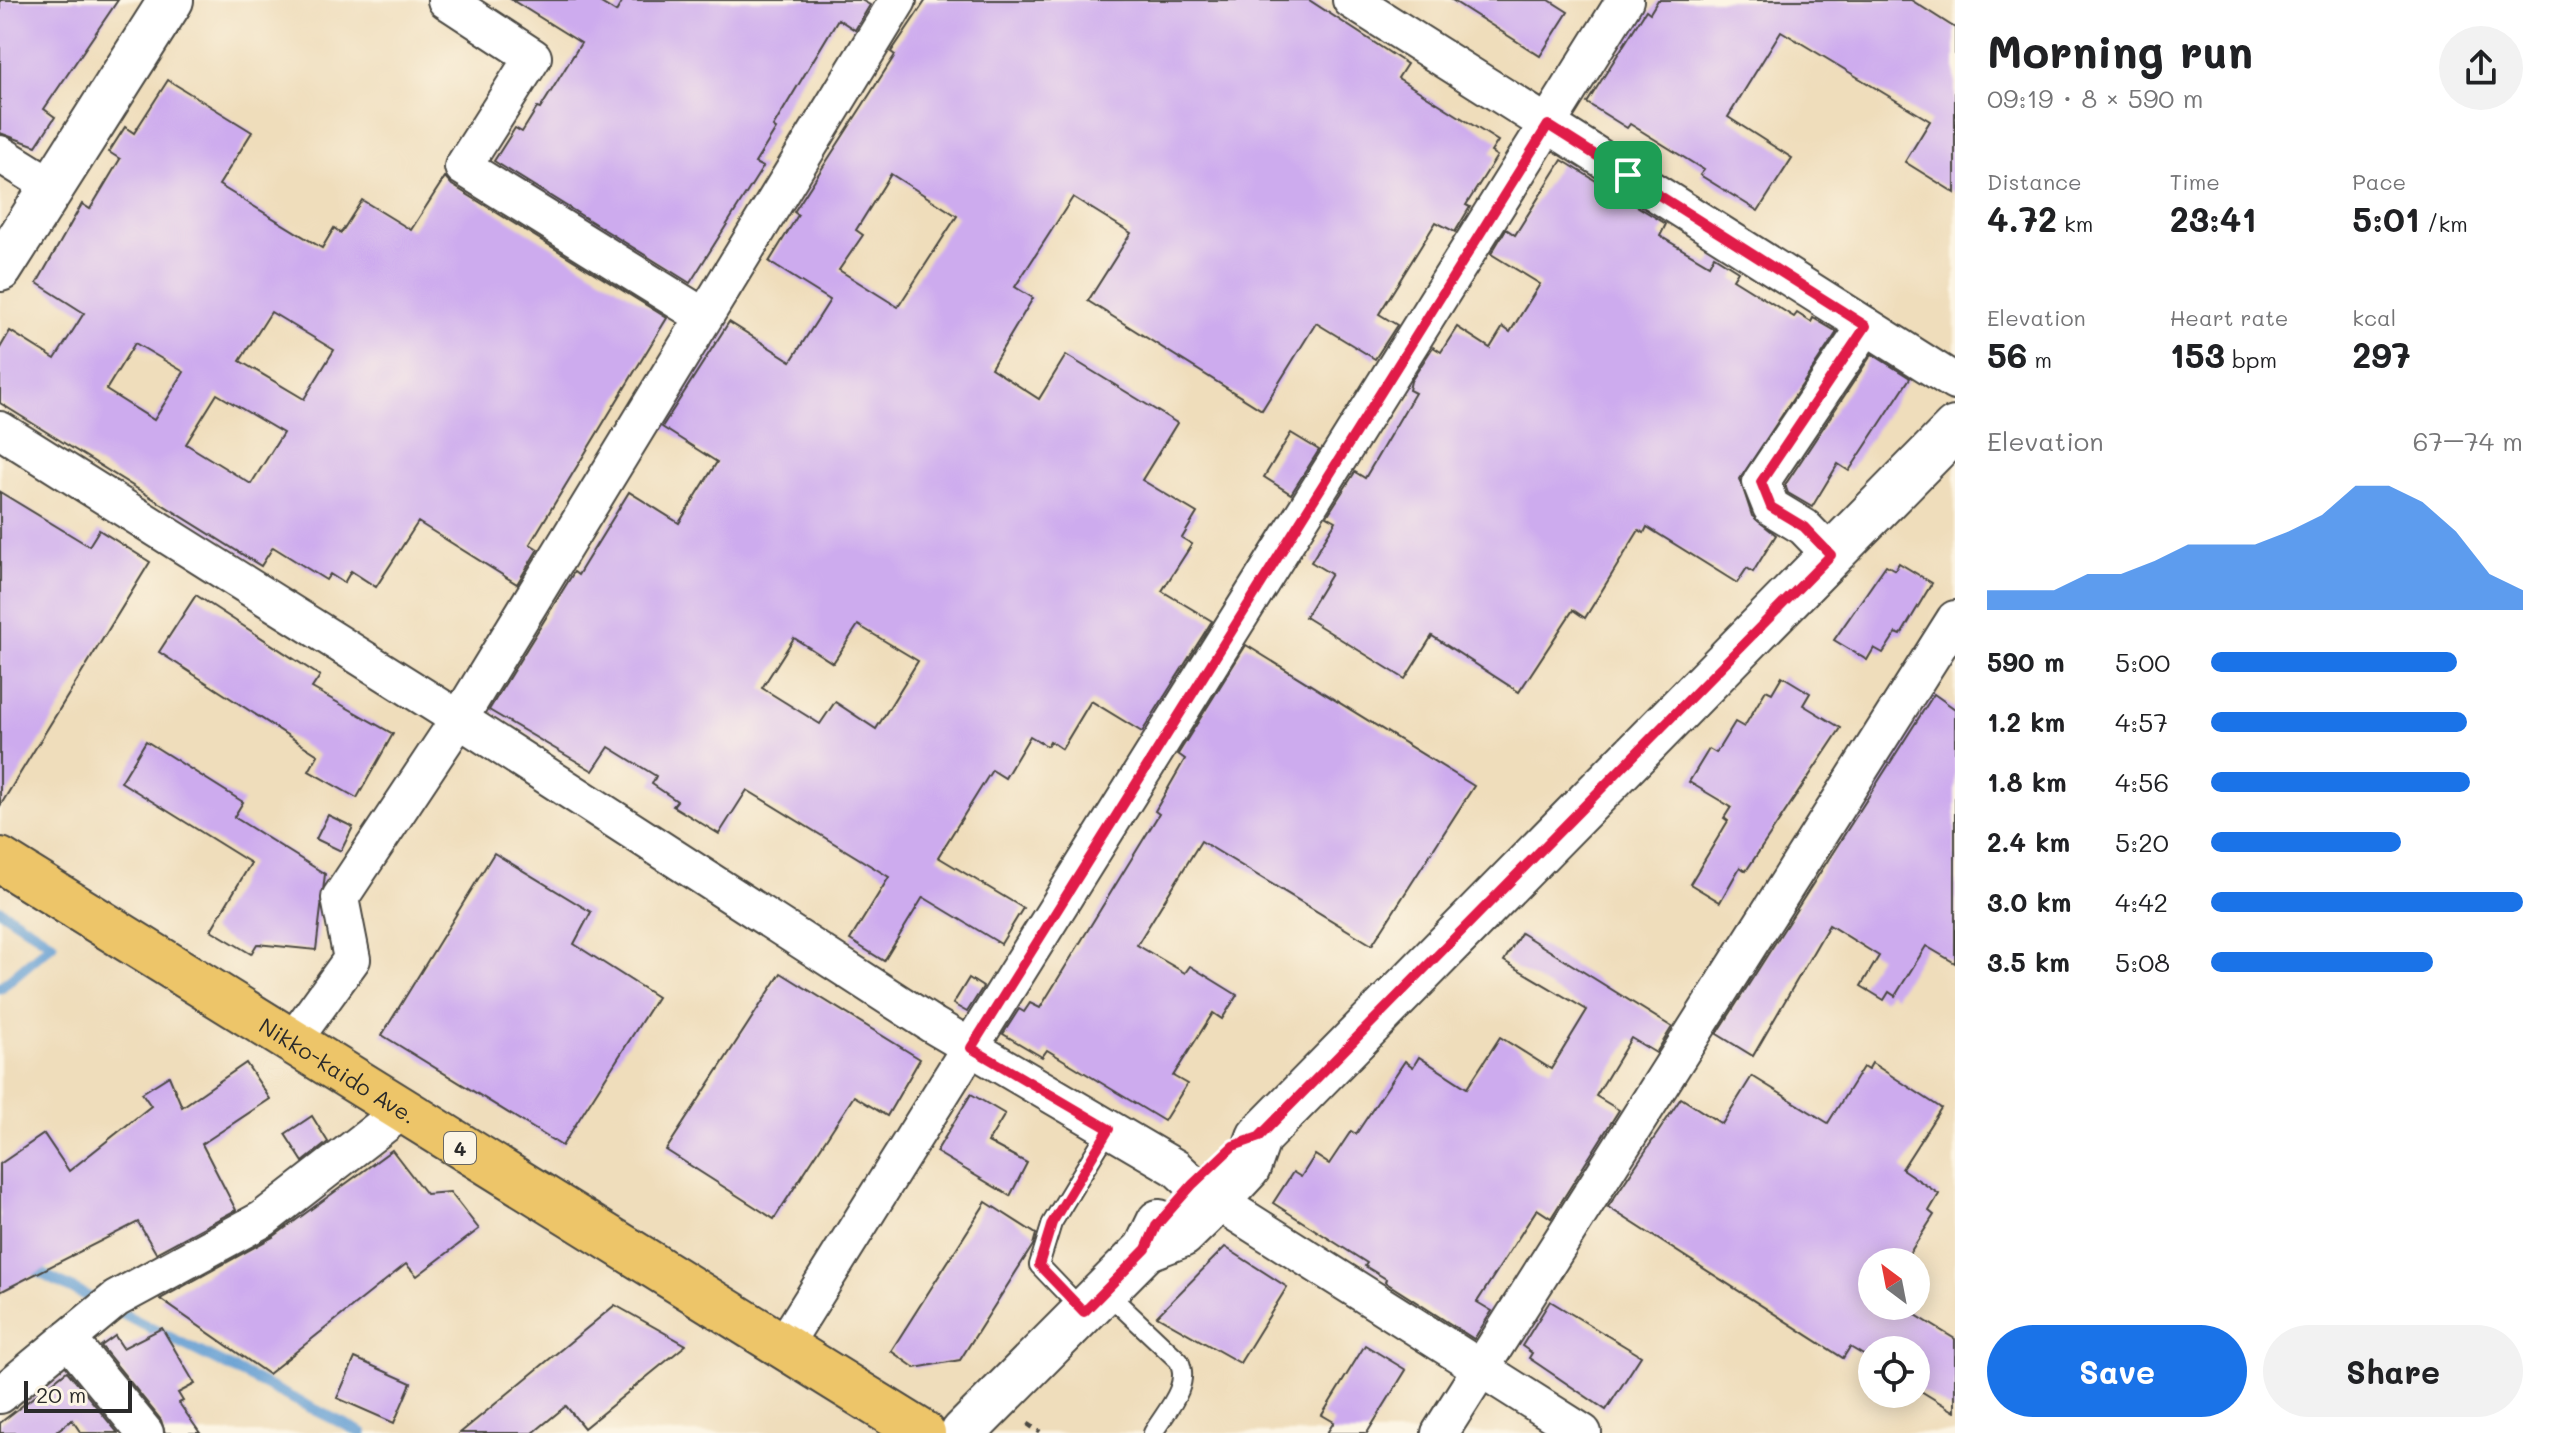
<!DOCTYPE html>
<meta charset="utf-8">
<style>
:root{--surface:#fff;--page:#f2f2f2;--text:#202124;--muted:#757577;--accent:#1a73e8}
body{margin:0;font-family:Mali,sans-serif;background:var(--page);color:var(--text);height:100vh;display:flex;flex-direction:column;font-size:30px;white-space:nowrap}
*{box-sizing:border-box;margin:0}
p{font-size:26px;color:var(--muted)}
.icon{flex:none;width:44px;height:44px;fill:none;stroke:currentColor;stroke-width:2;stroke-linecap:round;stroke-linejoin:round}
.map{position:relative;flex:1;overflow:hidden}
.side{display:flex;flex-direction:column;background:var(--surface);width:600px}
.side>*{flex:none}
.needle{width:52px;rotate:328deg}
.buttons{position:absolute;left:1858px;top:1248px;display:grid;gap:16px}
.buttons a{display:grid;place-items:center;width:72px;height:72px;border-radius:50%;background:var(--surface);box-shadow:0 4px 20px #0003;font-size:40px}
.scale{position:absolute;left:24px;bottom:20px;width:108px;box-sizing:border-box;padding-left:8px;border:4px solid #2b2b2b;border-top:0;font-size:22px;line-height:28px;white-space:nowrap;color:#2b2b2b;-webkit-text-stroke:6px #fcf5e5;paint-order:stroke}
.pin{position:absolute;display:grid;place-items:center;width:68px;height:68px;color:#fff;margin:-34px;border-radius:16px;box-shadow:0 4px 12px #0006}
.round{display:grid;place-items:center;flex:none;width:84px;height:84px;border-radius:42px;background:var(--page)}
.summary{display:flex;align-items:center;justify-content:space-between;height:136px;padding:0 32px}
h1{font-size:44px;font-weight:800;line-height:60px}
.stats{display:grid;grid-template-columns:repeat(3,1fr);gap:12px;height:136px;padding:8px 32px}
.stats div{display:grid;align-content:center}
.stats b{font-size:34px;font-weight:800}
.stats small{font-size:22px;font-weight:400}
.stats p{font-size:22px}
.chart{height:224px;padding:16px 32px}
.chart p{display:flex;justify-content:space-between}
.chart svg{width:100%;height:144px;margin-top:8px;fill:var(--accent);opacity:.7}
.button{display:flex;gap:16px;margin-top:auto;padding:16px 32px}
.button a{flex:1;height:92px;border-radius:48px;background:var(--accent);color:#fff;font-size:32px;font-weight:800;line-height:92px;text-align:center}
.button a+a{background:var(--page);color:var(--text)}
ul{padding:0 32px;list-style:none;font-size:26px}
li{display:grid;grid-template-columns:128px 96px 1fr;align-items:center;height:60px}
li i{height:20px;border-radius:10px;background:var(--accent)}
main{display:flex;flex:1;min-height:0}
.map>svg:first-child{display:block}
</style>
<main>
<div class="map">
<svg width="1955" height="1433" viewBox="0 0 1955 1433">
<rect width="100%" height="100%" fill="#fcf5e5"/>
<filter id="ink" filterUnits="userSpaceOnUse"><feTurbulence type="fractalNoise" baseFrequency=".0125" numOctaves="2"/><feDisplacementMap in="SourceGraphic" scale="16" xChannelSelector="R" yChannelSelector="G"/><feConvolveMatrix kernelMatrix="1 2 1 2 8 2 1 2 1" color-interpolation-filters="sRGB"/></filter>
<filter id="wash" filterUnits="userSpaceOnUse"><feTurbulence type="fractalNoise" baseFrequency=".006" numOctaves="4" result="noise"/><feDisplacementMap in="SourceGraphic" scale="32" xChannelSelector="R" yChannelSelector="G"/><feGaussianBlur stdDeviation="1.8" result="paint"/><feColorMatrix in="noise" values="0 0 0 0 0 0 0 0 0 0 0 0 0 0 0 0 0 1.4 0 .05"/><feComposite in="paint" operator="in"/></filter>
<g filter="url(#wash)">
<rect width="100%" height="100%" fill="#efddbb"/>
<g fill="none" stroke-linecap="round" stroke-linejoin="round">
<g stroke="#639ed3" stroke-width="11">
<path d="M 0,910 L 52,944 L 0,988"/>
<path d="M 0,1253 L 362,1433"/>
</g>
</g>
<g id="blocks">
<g fill="#cdabee" fill-rule="evenodd">
<path d="M 0,0 L 118,0 L 44,109 L 55,117 L 36,146 L 0,133 Z"/>
<path d="M 512,0 L 596,0 L 616,12 L 623,0 L 861,0 L 870,5 L 855,30 L 838,19 L 773,127 L 776,129 L 755,163 L 763,167 L 690,283 L 494,161 L 515,128 L 522,132 L 537,108 L 540,109 L 581,43 Z"/>
<path d="M 926,0 L 1309,0 L 1407,64 L 1398,78 L 1498,141 L 1491,152 L 1497,156 L 1466,205 L 1470,207 L 1455,232 L 1436,222 L 1379,314 L 1397,325 L 1375,359 L 1316,323 L 1262,410 L 1088,301 L 1131,233 L 1073,197 L 1015,287 L 1033,298 L 991,368 L 1039,399 L 1066,355 L 1177,423 L 1142,480 L 1197,513 L 1182,538 L 1192,544 L 1162,591 L 1212,621 L 1142,732 L 1091,701 L 1062,749 L 1050,741 L 1047,746 L 1030,736 L 1005,778 L 992,770 L 938,857 L 1023,908 L 1001,944 L 923,897 L 884,961 L 850,940 L 889,877 L 747,790 L 719,834 L 673,806 L 677,801 L 652,784 L 656,776 L 609,747 L 593,771 L 489,710 L 574,572 L 578,575 L 629,492 L 679,523 L 717,462 L 662,427 L 729,322 L 791,361 L 830,300 L 769,262 L 798,215 L 794,212 L 895,55 L 891,52 ZM 891,174 L 957,216 L 898,307 L 839,270 L 863,235 L 856,230 ZM 858,625 L 918,661 L 876,729 L 835,702 L 820,724 L 762,688 L 794,638 L 833,663 Z"/>
<path d="M 1452,0 L 1549,0 L 1568,12 L 1540,56 Z"/>
<path d="M 1658,0 L 1911,0 L 1955,28 L 1955,193 L 1905,162 L 1930,121 L 1781,31 L 1728,117 L 1792,158 L 1758,211 L 1700,175 L 1704,170 L 1630,124 L 1627,128 L 1587,103 L 1646,10 L 1650,13 Z"/>
<path d="M 168,80 L 252,132 L 219,185 L 322,248 L 334,228 L 341,233 L 362,200 L 411,230 L 445,177 L 452,185 L 667,318 L 530,544 L 538,549 L 517,584 L 418,522 L 376,587 L 351,571 L 344,583 L 330,574 L 326,580 L 273,547 L 261,566 L 0,403 L 0,348 L 10,331 L 55,359 L 84,313 L 37,283 L 82,204 L 90,209 L 120,159 L 109,152 L 125,127 L 134,133 ZM 271,312 L 334,350 L 304,399 L 240,361 ZM 135,343 L 184,372 L 154,420 L 106,390 ZM 217,394 L 283,433 L 251,484 L 186,444 Z"/>
<path d="M 1562,160 L 1666,224 L 1660,236 L 1709,265 L 1714,256 L 1738,271 L 1733,279 L 1794,317 L 1797,313 L 1811,322 L 1813,318 L 1837,332 L 1740,479 L 1752,516 L 1776,535 L 1753,572 L 1747,568 L 1737,583 L 1647,527 L 1644,533 L 1639,530 L 1585,618 L 1573,610 L 1519,692 L 1432,636 L 1405,679 L 1305,617 L 1331,574 L 1311,562 L 1336,521 L 1327,516 L 1355,472 L 1365,478 L 1415,393 L 1409,390 L 1411,381 L 1433,347 L 1441,352 L 1457,327 L 1490,348 L 1503,327 L 1510,332 L 1540,284 L 1491,254 L 1506,229 L 1515,235 Z"/>
<path d="M 1872,354 L 1910,378 L 1849,471 L 1838,464 L 1812,507 L 1788,493 L 1785,485 Z"/>
<path d="M 1291,433 L 1319,450 L 1291,494 L 1264,477 Z"/>
<path d="M 0,492 L 89,546 L 99,530 L 150,562 L 0,806 Z"/>
<path d="M 1899,563 L 1932,583 L 1901,635 L 1896,633 L 1883,653 L 1874,648 L 1867,660 L 1834,640 L 1886,565 L 1895,570 Z"/>
<path d="M 196,595 L 320,676 L 312,688 L 393,734 L 357,798 L 309,771 L 318,755 L 159,652 Z"/>
<path d="M 1246,645 L 1474,786 L 1372,945 L 1201,841 L 1137,945 L 1185,973 L 1190,966 L 1237,995 L 1222,1019 L 1213,1013 L 1173,1076 L 1187,1084 L 1164,1121 L 1047,1050 L 1042,1057 L 1003,1034 L 1019,1009 L 1024,1012 L 1030,1003 L 1040,1008 L 1159,814 L 1155,811 L 1185,759 L 1178,754 Z"/>
<path d="M 1782,676 L 1810,693 L 1803,705 L 1841,728 L 1746,871 L 1740,867 L 1720,902 L 1690,884 L 1728,821 L 1724,818 L 1731,807 L 1689,782 L 1709,749 L 1716,753 L 1735,722 L 1744,727 L 1766,690 L 1772,693 Z"/>
<path d="M 1934,694 L 1955,709 L 1955,963 L 1926,946 L 1895,996 L 1889,992 L 1884,1000 L 1861,986 L 1879,956 L 1829,925 L 1753,1056 L 1717,1034 Z"/>
<path d="M 146,741 L 243,802 L 234,817 L 325,874 L 316,950 L 257,944 L 251,954 L 211,930 L 251,863 L 121,782 Z"/>
<path d="M 328,815 L 353,827 L 341,851 L 316,839 Z"/>
<path d="M 494,853 L 591,912 L 574,944 L 657,997 L 562,1146 L 382,1035 Z"/>
<path d="M 1521,933 L 1672,1027 L 1656,1053 L 1631,1038 L 1596,1096 L 1619,1110 L 1551,1218 L 1537,1209 L 1477,1302 L 1492,1311 L 1474,1339 L 1385,1282 L 1386,1279 L 1365,1266 L 1367,1263 L 1273,1203 L 1293,1172 L 1301,1177 L 1315,1155 L 1329,1164 L 1351,1131 L 1356,1134 L 1405,1061 L 1413,1067 L 1419,1057 L 1467,1088 L 1500,1037 L 1551,1069 L 1587,1010 L 1504,961 Z"/>
<path d="M 781,973 L 920,1059 L 887,1116 L 854,1096 L 774,1219 L 666,1150 Z"/>
<path d="M 969,978 L 983,987 L 967,1012 L 953,1004 Z"/>
<path d="M 246,1063 L 270,1099 L 202,1144 L 236,1210 L 156,1253 L 138,1222 L 0,1292 L 0,1164 L 44,1134 L 69,1171 L 151,1106 L 142,1093 L 169,1076 L 182,1107 Z"/>
<path d="M 1872,1063 L 1941,1108 L 1902,1169 L 1939,1194 L 1929,1211 L 1934,1215 L 1904,1262 L 1872,1262 L 1872,1306 L 1901,1306 L 1955,1339 L 1955,1412 L 1916,1388 L 1916,1350 L 1872,1350 L 1872,1360 L 1850,1347 L 1843,1358 L 1608,1207 L 1681,1098 L 1722,1124 L 1752,1076 L 1828,1123 L 1863,1067 L 1868,1070 Z"/>
<path d="M 971,1094 L 1005,1114 L 988,1142 L 1027,1163 L 1010,1196 L 936,1152 Z"/>
<path d="M 312,1116 L 328,1142 L 303,1162 L 285,1134 Z"/>
<path d="M 392,1150 L 426,1194 L 450,1192 L 479,1229 L 417,1276 L 406,1264 L 268,1374 L 160,1299 L 273,1237 Z"/>
<path d="M 986,1202 L 1036,1234 L 1033,1245 L 960,1360 L 915,1368 L 891,1351 Z"/>
<path d="M 1225,1247 L 1287,1287 L 1240,1363 L 1157,1316 Z"/>
<path d="M 1550,1301 L 1641,1356 L 1606,1410 L 1529,1358 L 1532,1353 L 1522,1346 Z"/>
<path d="M 615,1305 L 686,1345 L 584,1428 L 566,1406 L 533,1433 L 460,1433 Z"/>
<path d="M 162,1328 L 195,1384 L 178,1393 L 183,1401 L 179,1403 L 200,1433 L 165,1433 L 161,1420 L 101,1346 L 115,1336 L 123,1348 Z"/>
<path d="M 1365,1345 L 1406,1370 L 1367,1433 L 1327,1433 L 1334,1422 L 1322,1415 Z"/>
<path d="M 355,1358 L 411,1383 L 394,1423 L 337,1398 Z"/>
<path d="M 67,1371 L 118,1433 L 81,1433 L 72,1420 L 54,1433 L 0,1433 L 0,1423 Z"/>
</g>
</g>
</g>
<g filter="url(#ink)">
<use href="#blocks" fill-opacity="0" stroke="#484641" stroke-width="2"/>
<g fill="none" stroke-linecap="round" stroke-linejoin="round">
<g stroke="#484641" stroke-width="22">
<g id="service">
<path d="M 1105,1291 L 1179,1361 C 1191,1386 1166,1411 1153,1433"/>
<path d="M 1084,1312 L 1039,1265 L 1052,1223 L 1109,1129"/>
</g>
</g>
<g stroke="#484641" stroke-width="40">
<g id="minor">
<path d="M 446,0 L 533,57 L 463,167 L 703,316"/>
<path d="M 1351,0 L 1955,382"/>
<path d="M 0,154 L 53,187"/>
<path d="M 0,430 L 459,719 L 931,1024 L 1176,1168 L 1193,1184"/>
<path d="M 1831,555 L 1804,527 L 1771,507 L 1761,482 L 1866,326"/>
<path d="M 292,1042 L 352,959 L 340,898 L 459,719 L 898,0"/>
<path d="M 1217,1201 L 1583,1433"/>
<path d="M 68,1339 L 145,1433"/>
<path d="M 782,1348 L 1625,0"/>
<path d="M 0,1395 L 116,1299 L 263,1219 L 402,1111"/>
<path d="M 1440,1433 L 1955,619"/>
</g>
</g>
<g stroke="#484641" stroke-width="48">
<g id="tertiary">
<path d="M 0,269 L 171,0"/>
<path d="M 1146,1249 L 1182,1235 L 1217,1201 L 1248,1168 L 1259,1137 L 1955,429"/>
<path d="M 963,1433 L 1146,1249 L 1159,1222"/>
</g>
</g>
<g stroke="#484641" stroke-width="48">
<g id="trunk">
<path id="s1" d="M 0,860 L 923,1433"/>
</g>
</g>
<path stroke="#484641" stroke-width="5" stroke-dasharray="6 6" stroke-linecap="butt" d="M 1028,1424 L 1040,1432"/>
<use href="#service" stroke="#fff" stroke-width="18"/>
<use href="#minor" stroke="#fff" stroke-width="36"/>
<use href="#tertiary" stroke="#fff" stroke-width="44"/>
<use href="#trunk" stroke="#edc569" stroke-width="44"/>
</g>
</g>
<g fill="none" stroke-linecap="round" stroke-linejoin="round" filter="url(#ink)">
<g stroke="#fff" stroke-width="16">
<path id="route" d="M 1548,125 L 1866,326 L 1761,482 L 1771,507 L 1804,527 L 1831,555 L 1259,1137 L 1233,1146 L 1193,1184 L 1156,1226 L 1146,1249 L 1084,1312 L 1039,1265 L 1052,1223 L 1109,1129 L 971,1048 Z"/>
</g>
<use href="#route" stroke="#e11d48" stroke-width="10"/>
</g>
<g text-anchor="middle" dominant-baseline="central" stroke-width="6" stroke-linejoin="round" paint-order="stroke">
<rect fill="#fcf5e5" stroke="#6a6863" stroke-width="2" x="444" y="1132" width="32" height="32" rx="6"/>
<g font-size="20" font-weight="bold" fill="#2b2b2b">
<text x="460" y="1148">4</text>
</g>
<g font-size="22" fill="#2b2b2b" stroke="#fcf5e5">
<text stroke="none"><textPath href="#s1" startOffset="398">Nikko-kaido Ave.</textPath></text>
</g>
</g>
</svg>
<div class="buttons">
<a><svg class="needle" viewBox="-14 -14 28 28"><path d="M0-13l5 13h-10z" fill="#e53935"/><path d="M0 13l5-13h-10z" fill="#757577"/></svg></a>
<a><svg class="icon" aria-label="locate" viewBox="0 0 24 24"><circle cx="12" cy="12" r="6"/><path d="M12 2v4M12 18v4M2 12h4M18 12h4"/></svg></a>
</div>
<div class="scale">20 m</div>
<div class="pin" style="left:1628px;top:175px;background:#1e9e55"><svg class="icon" aria-label="arrive" viewBox="0 0 24 24"><path d="M6 21V4h12l-3 4 3 4H6"/></svg></div>
</div>
<section class="side">
<div class="summary"><div><h1>Morning run</h1><p>09:19 · 8 × 590 m</p></div><a class="round"><svg class="icon" aria-label="share" viewBox="0 0 24 24"><path d="M12 15V3M7 8l5-5 5 5M5 13v7h14v-7"/></svg></a></div>
<div class="stats">
<div><p>Distance</p><b>4.72<small> km</small></b></div>
<div><p>Time</p><b>23:41</b></div>
<div><p>Pace</p><b>5:01<small> /km</small></b></div>
</div>
<div class="stats">
<div><p>Elevation</p><b>56<small> m</small></b></div>
<div><p>Heart rate</p><b>153<small> bpm</small></b></div>
<div><p>kcal</p><b>297</b></div>
</div>
<div class="chart"><p><span>Elevation</span>67–74 m</p>
<svg viewBox="0 0 160 44" preserveAspectRatio="none"><path d="M0 44V38L10 38L20 38L30 33L40 33L50 29L60 24L70 24L80 24L90 20L100 15L110 6L120 6L130 11L140 20L150 33L160 38V44z"/></svg>
</div>
<ul>
<li><b>590 m</b>5:00<i style="width:79%"></i></li>
<li><b>1.2 km</b>4:57<i style="width:82%"></i></li>
<li><b>1.8 km</b>4:56<i style="width:83%"></i></li>
<li><b>2.4 km</b>5:20<i style="width:61%"></i></li>
<li><b>3.0 km</b>4:42<i style="width:100%"></i></li>
<li><b>3.5 km</b>5:08<i style="width:71%"></i></li>
</ul>
<div class="button"><a>Save</a><a>Share</a></div>
</section>
</main>
